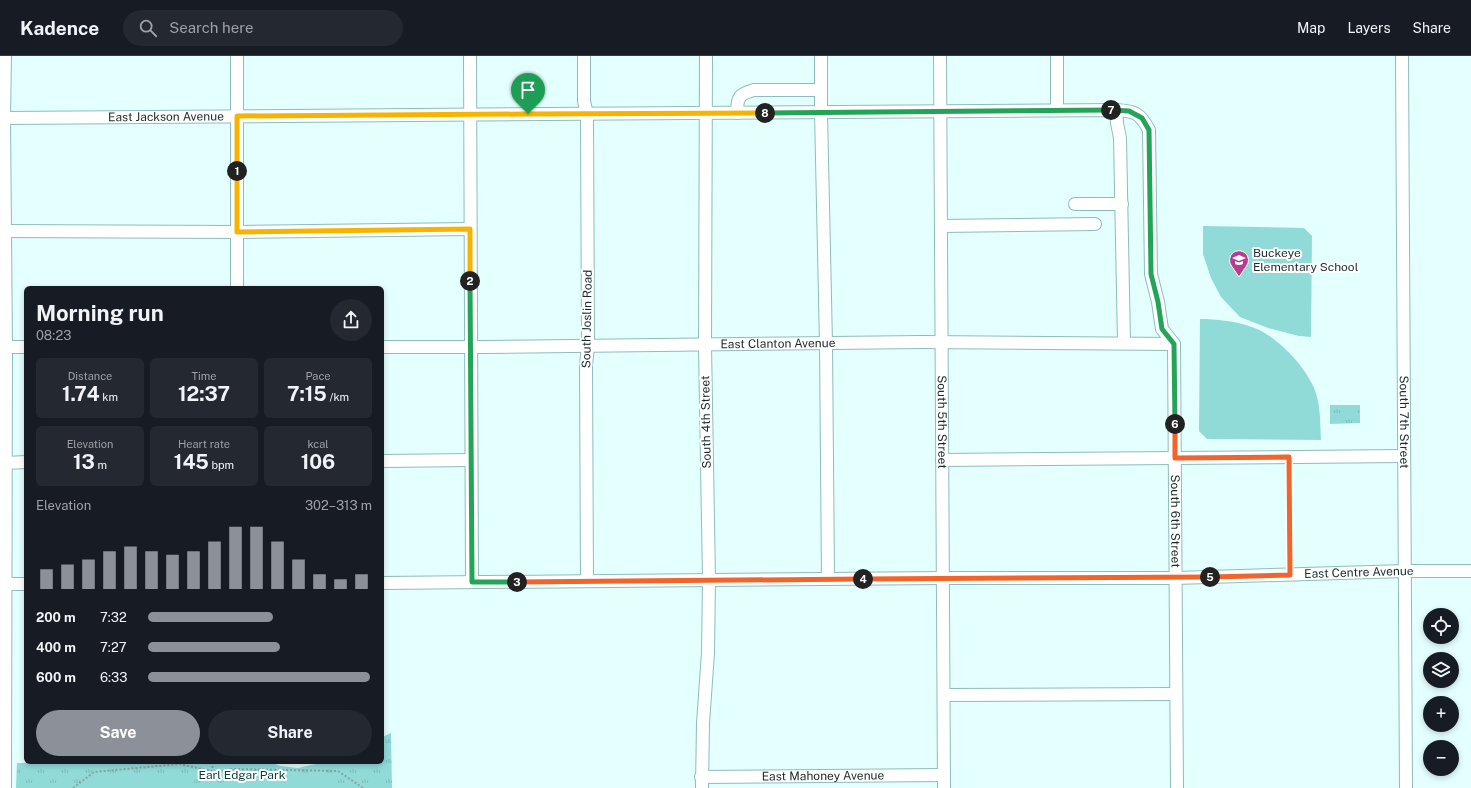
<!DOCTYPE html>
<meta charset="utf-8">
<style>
:root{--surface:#171b24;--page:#242831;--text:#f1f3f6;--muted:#9ea1a6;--line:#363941;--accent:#8c9099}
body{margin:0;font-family:"Public Sans",sans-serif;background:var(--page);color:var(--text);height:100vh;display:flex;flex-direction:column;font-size:15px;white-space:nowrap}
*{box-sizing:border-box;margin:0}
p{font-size:13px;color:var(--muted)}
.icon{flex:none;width:22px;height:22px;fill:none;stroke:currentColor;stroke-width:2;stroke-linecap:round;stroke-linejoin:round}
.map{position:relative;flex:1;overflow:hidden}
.drawer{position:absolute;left:24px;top:230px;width:360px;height:478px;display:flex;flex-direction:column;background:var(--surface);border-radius:6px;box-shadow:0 2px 6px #0003}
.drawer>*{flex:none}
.fabs{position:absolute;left:1423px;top:552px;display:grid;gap:8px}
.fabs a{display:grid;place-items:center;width:36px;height:36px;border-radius:50%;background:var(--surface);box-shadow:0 2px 6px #0003;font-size:20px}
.pin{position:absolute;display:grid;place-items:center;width:34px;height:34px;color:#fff;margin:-41px -17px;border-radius:50% 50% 50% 0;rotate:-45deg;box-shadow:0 0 4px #0007}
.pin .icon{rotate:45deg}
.km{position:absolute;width:20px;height:20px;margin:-10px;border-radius:50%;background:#222;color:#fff;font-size:11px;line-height:20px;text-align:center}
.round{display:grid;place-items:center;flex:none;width:42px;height:42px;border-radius:21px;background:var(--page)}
.headline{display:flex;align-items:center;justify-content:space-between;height:68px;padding:0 12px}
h1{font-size:22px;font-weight:700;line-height:30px}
.stats{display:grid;grid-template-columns:repeat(3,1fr);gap:6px;height:68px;padding:4px 12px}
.stats div{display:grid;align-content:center;border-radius:6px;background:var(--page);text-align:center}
.stats b{font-size:20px;font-weight:700}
.stats small{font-size:11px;font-weight:400}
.stats p{font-size:11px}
.chart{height:112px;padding:8px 12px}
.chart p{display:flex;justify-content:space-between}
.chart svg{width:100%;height:72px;margin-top:4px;stroke:var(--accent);stroke-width:6}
.primary-button{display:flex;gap:8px;margin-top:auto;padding:8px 12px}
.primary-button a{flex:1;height:46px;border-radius:24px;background:var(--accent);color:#fff;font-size:16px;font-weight:700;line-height:46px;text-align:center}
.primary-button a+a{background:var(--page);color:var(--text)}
ul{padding:0 12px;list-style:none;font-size:13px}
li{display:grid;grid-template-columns:64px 48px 1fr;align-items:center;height:30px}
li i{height:10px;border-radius:5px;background:var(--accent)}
header{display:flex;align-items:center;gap:24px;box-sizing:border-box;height:56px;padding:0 20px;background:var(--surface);border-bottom:1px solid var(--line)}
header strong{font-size:19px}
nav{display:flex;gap:22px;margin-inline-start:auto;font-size:14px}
.search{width:280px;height:36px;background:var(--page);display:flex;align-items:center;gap:10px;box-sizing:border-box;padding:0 14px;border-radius:22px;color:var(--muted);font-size:15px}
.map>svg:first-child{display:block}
</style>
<header>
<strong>Kadence</strong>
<div class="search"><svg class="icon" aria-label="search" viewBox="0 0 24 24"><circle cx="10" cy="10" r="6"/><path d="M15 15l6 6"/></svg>Search here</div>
<nav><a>Map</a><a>Layers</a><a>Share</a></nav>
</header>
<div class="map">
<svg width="1471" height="732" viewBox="0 0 1471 732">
<defs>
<pattern id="park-tufts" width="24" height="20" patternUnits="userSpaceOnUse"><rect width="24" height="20" fill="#90dbd8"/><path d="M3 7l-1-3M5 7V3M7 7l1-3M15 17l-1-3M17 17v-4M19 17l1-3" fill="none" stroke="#7cbcba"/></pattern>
</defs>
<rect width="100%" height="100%" fill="#e3fffe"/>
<g fill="url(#park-tufts)">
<path d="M 1330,349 L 1360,349 L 1360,367 L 1330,368 Z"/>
<path d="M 391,677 L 392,732 L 16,732 L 17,707 L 270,706 L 280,710 L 298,712 L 324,706 L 382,706 L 382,681 Z"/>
</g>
<g fill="#90dbd8">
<path d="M 1203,170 L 1304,172 L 1312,180 L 1311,281 L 1299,280 L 1268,272 L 1240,261 L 1221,241 L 1211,222 L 1203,198 Z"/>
<path d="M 1200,263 C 1216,263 1234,265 1249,270 C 1274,277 1304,308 1314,332 C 1321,348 1320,367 1321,384 L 1207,383 L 1199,375 Z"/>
<path d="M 224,720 L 317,720 L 327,722 L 339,732 L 223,732 Z"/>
<path d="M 194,722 L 194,732 L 84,732 L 87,729 L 99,723 Z"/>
</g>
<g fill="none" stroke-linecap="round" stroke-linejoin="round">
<g stroke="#8fbcbb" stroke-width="14">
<g id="minor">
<path d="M 5,0 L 4,62 L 6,291 L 5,732"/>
<path d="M 470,0 L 472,526"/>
<path d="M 584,0 L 584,45 L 587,58 L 588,290 L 586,309 L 587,525"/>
<path d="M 821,0 L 821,56 L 826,288 L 828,523"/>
<path id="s1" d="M 940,0 L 944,732"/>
<path d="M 1057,0 L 1057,54"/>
<path id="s2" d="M 1402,0 L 1406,732"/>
<path d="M 1116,54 L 1117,67 L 1120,82 L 1124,287"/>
<path d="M 737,57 C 737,41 739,38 754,34 L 821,34"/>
<path id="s3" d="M 4,62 L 1116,54 C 1135,55 1140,57 1149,74 L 1151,218 L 1158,246 L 1162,273 L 1174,288 L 1177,732"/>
<path d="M 1075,148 L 1122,148"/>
<path d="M 941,170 L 1095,168"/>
<path d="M 0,175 L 237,176 L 470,173"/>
<path d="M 237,232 L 237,0"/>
<path id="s4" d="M 382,291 L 484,291 L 923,286 L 1174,288"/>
<path d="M 0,294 L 6,291 L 26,291"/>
<path d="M 942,404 L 1404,400"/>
<path d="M 382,405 L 471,404"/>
<path d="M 6,407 L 26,406"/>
<path id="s5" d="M 382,527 L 944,522 L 1176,522 L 1405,515 L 1471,515"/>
<path d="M 6,528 L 26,528"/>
<path d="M 944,639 L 1176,638"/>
<path id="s6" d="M 701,721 L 944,719"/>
<path d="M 702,732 L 703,667 L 708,597 L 709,524 L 705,289 L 706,0"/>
</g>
</g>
<g stroke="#8aa2a1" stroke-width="2" stroke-dasharray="2 2" stroke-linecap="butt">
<path d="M 1289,412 L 1289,507"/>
<path d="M 212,716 L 213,706"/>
<path d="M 73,732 L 94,716 L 180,708 L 215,716 L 233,713 L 338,715 L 363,732"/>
</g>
<use href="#minor" stroke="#fff" stroke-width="12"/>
</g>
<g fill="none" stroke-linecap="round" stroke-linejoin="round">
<g stroke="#fff" stroke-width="8">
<path id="split-1" d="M 237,115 L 237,60 L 528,58"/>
</g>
<g stroke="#fff" stroke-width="8">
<path id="split-2" d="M 237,115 L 237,176 L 470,173 L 470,225"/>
</g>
<g stroke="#fff" stroke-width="8">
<path id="split-3" d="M 470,225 L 472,526 L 517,526"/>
</g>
<g stroke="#fff" stroke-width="8">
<path id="split-4" d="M 517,526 L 863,523"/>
</g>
<g stroke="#fff" stroke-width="8">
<path id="split-5" d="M 863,523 L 1210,521"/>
</g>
<g stroke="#fff" stroke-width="8">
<path id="split-6" d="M 1175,368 L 1175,402 L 1289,401 L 1290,519 L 1210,521"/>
</g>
<g stroke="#fff" stroke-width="8">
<path id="split-7" d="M 1111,54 L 1129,55 L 1142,62 L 1149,74 L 1151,218 L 1158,246 L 1162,273 L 1174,288 L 1175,368"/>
</g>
<g stroke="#fff" stroke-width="8">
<path id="split-8" d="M 765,57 L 1111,54"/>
</g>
<g stroke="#fff" stroke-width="8">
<path id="split-9" d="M 528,58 L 765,57"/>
</g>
<use href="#split-1" stroke="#f5b400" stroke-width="5"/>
<use href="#split-2" stroke="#f5b400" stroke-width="5"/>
<use href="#split-3" stroke="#22a559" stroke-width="5"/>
<use href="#split-4" stroke="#f0652b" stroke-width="5"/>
<use href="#split-5" stroke="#f0652b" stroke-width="5"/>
<use href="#split-6" stroke="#f0652b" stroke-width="5"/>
<use href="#split-7" stroke="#22a559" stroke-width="5"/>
<use href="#split-8" stroke="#22a559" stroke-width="5"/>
<use href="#split-9" stroke="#f5b400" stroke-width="5"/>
</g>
<defs>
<g id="school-pin" transform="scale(1)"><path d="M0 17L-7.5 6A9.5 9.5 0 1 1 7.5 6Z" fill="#b73d8f" stroke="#fff"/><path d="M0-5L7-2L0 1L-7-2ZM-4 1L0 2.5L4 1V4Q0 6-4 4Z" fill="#fff"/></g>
</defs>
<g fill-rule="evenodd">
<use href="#school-pin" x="1239" y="204"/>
</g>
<g text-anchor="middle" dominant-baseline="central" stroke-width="4" stroke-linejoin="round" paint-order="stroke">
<g font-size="12" fill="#192b2a" stroke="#fff">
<text stroke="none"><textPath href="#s3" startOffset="162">East Jackson Avenue</textPath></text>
<text transform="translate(587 263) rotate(-89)">South Joslin Road</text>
<text stroke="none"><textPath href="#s4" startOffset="396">East Clanton Avenue</textPath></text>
<text transform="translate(706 366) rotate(-91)">South 4th Street</text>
<text stroke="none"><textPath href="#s1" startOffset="366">South 5th Street</textPath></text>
<text stroke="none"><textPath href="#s2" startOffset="366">South 7th Street</textPath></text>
<text stroke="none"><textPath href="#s3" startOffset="1550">South 6th Street</textPath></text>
<text stroke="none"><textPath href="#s5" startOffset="977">East Centre Avenue</textPath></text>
<text stroke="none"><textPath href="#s6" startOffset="122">East Mahoney Avenue</textPath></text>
</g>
<g font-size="12" fill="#192b2a" stroke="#fff" text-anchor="start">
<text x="1253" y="197">Buckeye<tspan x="1253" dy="14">Elementary School</tspan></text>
</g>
<g font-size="12" fill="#063f3e" stroke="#fff">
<text x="242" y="719">Earl Edgar Park</text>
</g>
</g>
</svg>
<div class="fabs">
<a><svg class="icon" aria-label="locate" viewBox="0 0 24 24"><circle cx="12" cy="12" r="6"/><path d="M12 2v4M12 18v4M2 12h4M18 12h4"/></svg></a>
<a><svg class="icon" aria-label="layers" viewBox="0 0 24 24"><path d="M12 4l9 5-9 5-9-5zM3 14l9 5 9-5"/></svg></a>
<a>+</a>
<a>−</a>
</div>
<div class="pin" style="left:528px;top:58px;background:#1e9e55"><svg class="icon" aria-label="arrive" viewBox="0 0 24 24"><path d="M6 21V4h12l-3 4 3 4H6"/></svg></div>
<b class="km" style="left:237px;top:115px">1</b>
<b class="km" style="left:470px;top:225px">2</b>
<b class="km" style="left:517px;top:526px">3</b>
<b class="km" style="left:863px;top:523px">4</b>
<b class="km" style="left:1210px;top:521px">5</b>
<b class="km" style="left:1175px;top:368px">6</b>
<b class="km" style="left:1111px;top:54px">7</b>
<b class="km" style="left:765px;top:57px">8</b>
<section class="drawer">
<div class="headline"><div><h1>Morning run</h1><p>08:23</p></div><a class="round"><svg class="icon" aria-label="share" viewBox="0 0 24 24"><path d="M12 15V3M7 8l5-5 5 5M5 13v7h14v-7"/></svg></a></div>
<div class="stats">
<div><p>Distance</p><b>1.74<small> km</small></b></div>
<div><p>Time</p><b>12:37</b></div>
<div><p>Pace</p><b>7:15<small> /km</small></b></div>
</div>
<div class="stats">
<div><p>Elevation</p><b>13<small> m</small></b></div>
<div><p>Heart rate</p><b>145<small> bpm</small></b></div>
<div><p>kcal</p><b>106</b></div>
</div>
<div class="chart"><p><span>Elevation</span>302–313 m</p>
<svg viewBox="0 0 160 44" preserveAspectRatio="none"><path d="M5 44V32M15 44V29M25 44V26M35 44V21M45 44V18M55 44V21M65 44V23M75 44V21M85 44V15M95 44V6M105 44V6M115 44V15M125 44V26M135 44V35M145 44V38M155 44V35"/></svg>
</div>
<ul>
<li><b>200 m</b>7:32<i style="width:56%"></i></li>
<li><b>400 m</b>7:27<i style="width:59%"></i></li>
<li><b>600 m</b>6:33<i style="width:99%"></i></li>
</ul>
<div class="primary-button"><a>Save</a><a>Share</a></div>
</section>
</div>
